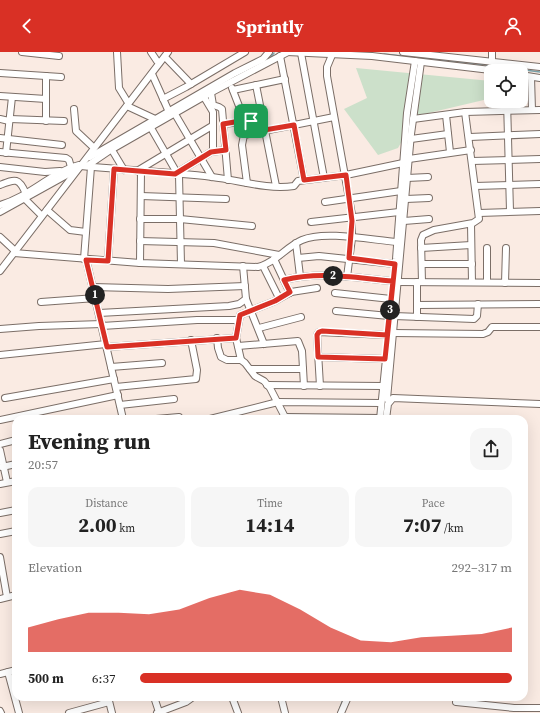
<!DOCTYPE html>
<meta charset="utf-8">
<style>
:root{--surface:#fff;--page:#f6f6f6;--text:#222;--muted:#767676;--accent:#d93025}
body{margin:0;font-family:"Source Serif 4",serif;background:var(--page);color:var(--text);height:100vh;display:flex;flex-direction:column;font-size:15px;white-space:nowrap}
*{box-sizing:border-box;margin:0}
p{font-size:13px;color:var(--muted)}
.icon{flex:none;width:22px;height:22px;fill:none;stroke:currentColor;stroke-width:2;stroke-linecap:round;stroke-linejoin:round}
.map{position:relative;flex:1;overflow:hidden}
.side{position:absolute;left:12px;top:363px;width:516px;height:286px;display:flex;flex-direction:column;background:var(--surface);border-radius:12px;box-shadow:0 4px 16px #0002}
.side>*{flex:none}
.buttons{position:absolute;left:484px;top:12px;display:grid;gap:8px}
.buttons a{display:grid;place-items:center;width:44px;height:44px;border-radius:8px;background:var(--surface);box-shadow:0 4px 16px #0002;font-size:20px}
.pin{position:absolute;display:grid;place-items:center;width:34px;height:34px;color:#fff;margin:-17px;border-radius:8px;box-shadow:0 2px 6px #0006}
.km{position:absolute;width:20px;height:20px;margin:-10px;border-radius:50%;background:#222;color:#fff;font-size:11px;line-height:20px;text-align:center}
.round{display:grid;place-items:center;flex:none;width:42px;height:42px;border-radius:12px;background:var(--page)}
.head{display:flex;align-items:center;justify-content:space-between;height:68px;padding:0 16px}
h1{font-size:22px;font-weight:700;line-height:30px}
.metrics{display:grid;grid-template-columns:repeat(3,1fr);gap:6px;height:68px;padding:4px 16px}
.metrics div{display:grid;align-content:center;border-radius:10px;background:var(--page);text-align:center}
.metrics b{font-size:20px;font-weight:700}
.metrics small{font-size:11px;font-weight:400}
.metrics p{font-size:11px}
.chart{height:112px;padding:8px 16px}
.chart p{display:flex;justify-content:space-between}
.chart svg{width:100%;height:72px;margin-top:4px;fill:var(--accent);opacity:.7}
ul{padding:0 16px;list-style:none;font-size:13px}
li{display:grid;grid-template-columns:64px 48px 1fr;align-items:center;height:30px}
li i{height:10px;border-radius:5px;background:var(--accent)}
header{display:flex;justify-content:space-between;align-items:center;height:52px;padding:0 16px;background:var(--accent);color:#fff;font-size:18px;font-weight:700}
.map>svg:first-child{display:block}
</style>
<header><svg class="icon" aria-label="back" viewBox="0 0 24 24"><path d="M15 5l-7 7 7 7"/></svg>Sprintly<svg class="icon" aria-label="person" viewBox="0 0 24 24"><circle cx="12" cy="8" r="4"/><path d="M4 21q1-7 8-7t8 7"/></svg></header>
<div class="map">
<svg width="540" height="661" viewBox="0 0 540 661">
<rect width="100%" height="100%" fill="#faebe3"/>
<path fill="#cce0ca" d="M 356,16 L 491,29 L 491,42 L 488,47 L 416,64 L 398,96 L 378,103 L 344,57 L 367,46 Z"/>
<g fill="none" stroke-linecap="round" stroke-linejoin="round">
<g stroke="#7aa3ac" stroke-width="1.5">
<path d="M 384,2 L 486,13 L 540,20"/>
<path d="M 269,7 L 274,1"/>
<path d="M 410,64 L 413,40"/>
<path d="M 338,661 L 344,645"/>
</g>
<g stroke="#7b6e67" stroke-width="8">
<g id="minor">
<path d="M 22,0 L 59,4"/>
<path d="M 117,0 L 119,36 L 127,49"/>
<path d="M 151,0 L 157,9"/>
<path d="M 287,0 L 372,4 L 499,19"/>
<path d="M 403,0 L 540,15"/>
<path d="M 301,1 L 324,126"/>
<path d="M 332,3 L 327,15 L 327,24 L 352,163 L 352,186 L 347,225"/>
<path d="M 280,4 L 304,128"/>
<path d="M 165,5 L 191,32"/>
<path d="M 492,9 L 492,0"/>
<path d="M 0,21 L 61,25"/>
<path d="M 152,22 L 169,60"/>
<path d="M 521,23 L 540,26"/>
<path d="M 46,24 L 46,69"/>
<path d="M 531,25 L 532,58"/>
<path d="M 256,33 L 276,134"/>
<path d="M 232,36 L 239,54 L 241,69"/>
<path d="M 233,38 L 285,27"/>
<path d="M 211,41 L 213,53 L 219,55 L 222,57 L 228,128"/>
<path d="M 0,44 L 46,47"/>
<path d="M 204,45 L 213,60 L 213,99"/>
<path d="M 163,47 L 186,35 L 245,0"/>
<path d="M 507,49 L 510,159"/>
<path d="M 127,54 L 155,67"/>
<path d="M 74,57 L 76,79 L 92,94"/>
<path d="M 175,62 L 212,125"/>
<path d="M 446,63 L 450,100"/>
<path d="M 0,67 L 9,69"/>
<path d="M 10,67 L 64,69"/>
<path d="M 413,67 L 465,60 L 540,58"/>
<path d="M 223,72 L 249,69 L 253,80"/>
<path d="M 151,76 L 177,121"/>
<path d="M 470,85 L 540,82"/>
<path d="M 0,86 L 62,93"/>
<path d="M 411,87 L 448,82"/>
<path d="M 112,98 L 124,118"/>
<path d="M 0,100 L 66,106 L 69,108 L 71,115"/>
<path d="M 6,101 L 12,45"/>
<path d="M 90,105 L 235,21 L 263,7 L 269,0"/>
<path d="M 409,107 L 471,98"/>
<path d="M 472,109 L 540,107"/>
<path d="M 81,114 C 125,118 169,120 212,125 C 239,128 266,138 294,134 L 298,129 L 346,123 L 403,111"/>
<path d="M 87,114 L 109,99 L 212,40 L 288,0"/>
<path d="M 0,115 L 45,120 L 60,119"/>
<path d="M 137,119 L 212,74"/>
<path d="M 175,122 L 211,100 L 226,98"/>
<path d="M 179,123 L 181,212"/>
<path d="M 407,126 L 428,125"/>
<path d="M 247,131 L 242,93 L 244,83 L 334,65"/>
<path d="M 0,133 C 15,127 19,125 26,142"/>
<path d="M 475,134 L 540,132"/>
<path d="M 141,144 L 226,147"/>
<path d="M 25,147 L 40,162"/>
<path d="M 406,147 L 429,146"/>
<path d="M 325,150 L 401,139"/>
<path d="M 0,153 C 29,145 50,121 79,113"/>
<path d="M 47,158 L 70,178 L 86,180"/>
<path d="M 0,160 L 74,119"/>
<path d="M 479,161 L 540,159"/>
<path d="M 140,167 L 180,167 L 252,174"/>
<path d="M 404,169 L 429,167"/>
<path d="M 311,170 L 399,160"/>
<path d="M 471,172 L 472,230"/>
<path d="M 0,185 L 13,197"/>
<path d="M 140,189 L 214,191 L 279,203"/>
<path d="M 296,191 L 300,224"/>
<path d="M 421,196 L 471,193"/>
<path d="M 14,201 L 140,211 L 258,215 C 275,211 286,195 302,188 C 324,178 372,188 397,190"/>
<path d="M 298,206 L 319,204 L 395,212"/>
<path d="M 84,207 L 91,115"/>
<path d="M 86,207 L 123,367"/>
<path d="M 274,207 L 290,241"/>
<path d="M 108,209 L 114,117"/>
<path d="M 140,211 L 141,119"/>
<path d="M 422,212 L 472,212"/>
<path d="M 243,214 L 246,247 L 264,292"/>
<path d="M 263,214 L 279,246"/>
<path d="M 0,219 L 168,0"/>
<path d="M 284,228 C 321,219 355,226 393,229"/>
<path d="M 397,230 L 540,231"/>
<path d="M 417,230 L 417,265"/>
<path d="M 422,230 L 421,188 L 423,183 L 434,178 L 473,171 L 479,167 L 465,60"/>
<path d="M 487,230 L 487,196"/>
<path d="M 505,231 L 506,196"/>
<path d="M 93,235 L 168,237 L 245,234"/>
<path d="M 335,241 L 391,247"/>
<path d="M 41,250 L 96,246"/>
<path d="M 417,253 L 540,252"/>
<path d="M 336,259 L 389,264"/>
<path d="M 99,261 L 229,254 L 239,252 L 246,247"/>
<path d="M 394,264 L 474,267 L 477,264 L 478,252"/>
<path d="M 102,274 L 197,268 L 238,268"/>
<path d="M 259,276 L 301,265"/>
<path d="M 0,277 L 39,274 L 102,272"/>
<path d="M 393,281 L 483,282 L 488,280 L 492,275 L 540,275"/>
<path d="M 217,286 L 218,296 L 221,305 L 227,308 L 241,308 L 245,311 L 255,324 L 264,329 L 270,336 L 286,367"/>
<path d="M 238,294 L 298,289 L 302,299 L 304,334"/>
<path d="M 107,295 L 236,286"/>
<path d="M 0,303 L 106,292"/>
<path d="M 318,305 L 385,307"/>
<path d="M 241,308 L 236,286 L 240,263 L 275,249 L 291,240 L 317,236"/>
<path d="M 111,315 L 162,311"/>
<path d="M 250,317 L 303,317"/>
<path d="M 267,333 L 383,334"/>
<path d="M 320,334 L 317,283 L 319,280 L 387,283"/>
<path d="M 116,335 L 196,327 L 197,318 L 191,288"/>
<path d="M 5,346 L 114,327"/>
<path d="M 387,347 L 411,82 L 421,10"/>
<path d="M 120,353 L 174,347"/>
<path d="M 285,365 L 380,366"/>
<path d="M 156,367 L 179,365"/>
<path d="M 210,367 L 278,350 L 381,351"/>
<path d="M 380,367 L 396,207 L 407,61 L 415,9"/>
<path d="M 386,367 L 388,352 L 393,346 L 540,352"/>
<path d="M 0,368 L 118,343"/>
<path d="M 0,392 L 16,388"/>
<path d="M 0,398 L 7,430"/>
<path d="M 2,415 L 16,412"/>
<path d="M 0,432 L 16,429"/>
<path d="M 0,461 L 16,458"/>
<path d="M 0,482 L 16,479"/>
<path d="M 0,505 L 7,545"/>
<path d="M 0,547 L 16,543"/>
<path d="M 8,620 L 19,661"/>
<path d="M 0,622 L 16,618"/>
<path d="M 108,645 L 112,661"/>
<path d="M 154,645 L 159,660"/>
<path d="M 232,645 L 238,661"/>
<path d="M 281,645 L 285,661"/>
<path d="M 456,650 L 514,656 L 540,656"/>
<path d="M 0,659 L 1,661"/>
<path d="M 69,661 L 109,650"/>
<path d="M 157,661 L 186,650 L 193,645"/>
<path d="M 341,661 L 348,645"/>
</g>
</g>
<use href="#minor" stroke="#fff" stroke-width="6"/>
</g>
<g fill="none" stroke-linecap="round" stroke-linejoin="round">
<g stroke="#fff" stroke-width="8">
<path id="route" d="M 251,69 L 246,68 L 223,72 L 226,98 L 211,100 L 175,122 L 114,117 L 108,209 L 86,208 L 107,295 L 236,286 L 240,263 L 275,249 L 290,240 L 284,228 C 321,219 355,226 393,229 L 387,283 L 322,279 L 319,280 L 317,283 L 318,305 L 385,307 L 395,212 L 349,206 L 352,169 L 346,123 L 304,128 L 294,73 L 253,80 L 251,69"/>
</g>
<use href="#route" stroke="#d93025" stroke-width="5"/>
</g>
</svg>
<div class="buttons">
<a><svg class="icon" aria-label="locate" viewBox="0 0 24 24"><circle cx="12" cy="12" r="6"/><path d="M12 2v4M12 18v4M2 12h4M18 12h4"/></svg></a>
</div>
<div class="pin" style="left:251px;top:69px;background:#1e9e55"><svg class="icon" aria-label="arrive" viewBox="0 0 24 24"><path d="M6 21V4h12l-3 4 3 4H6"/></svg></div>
<b class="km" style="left:95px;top:243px">1</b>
<b class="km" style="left:333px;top:224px">2</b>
<b class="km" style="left:390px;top:258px">3</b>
<section class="side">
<div class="head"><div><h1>Evening run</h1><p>20:57</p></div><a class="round"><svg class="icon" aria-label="share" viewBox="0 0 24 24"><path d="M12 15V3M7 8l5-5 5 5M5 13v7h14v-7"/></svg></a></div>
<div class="metrics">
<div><p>Distance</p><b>2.00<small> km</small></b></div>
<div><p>Time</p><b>14:14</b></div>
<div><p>Pace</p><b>7:07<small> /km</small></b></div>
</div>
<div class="chart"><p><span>Elevation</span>292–317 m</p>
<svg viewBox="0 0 160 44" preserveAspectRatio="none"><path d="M0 44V29L10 24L20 20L30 20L40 21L50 18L60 11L70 6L80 9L90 18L100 29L110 37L120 38L130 35L140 34L150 33L160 29V44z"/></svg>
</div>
<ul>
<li><b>500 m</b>6:37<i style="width:100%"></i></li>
</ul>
</section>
</div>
